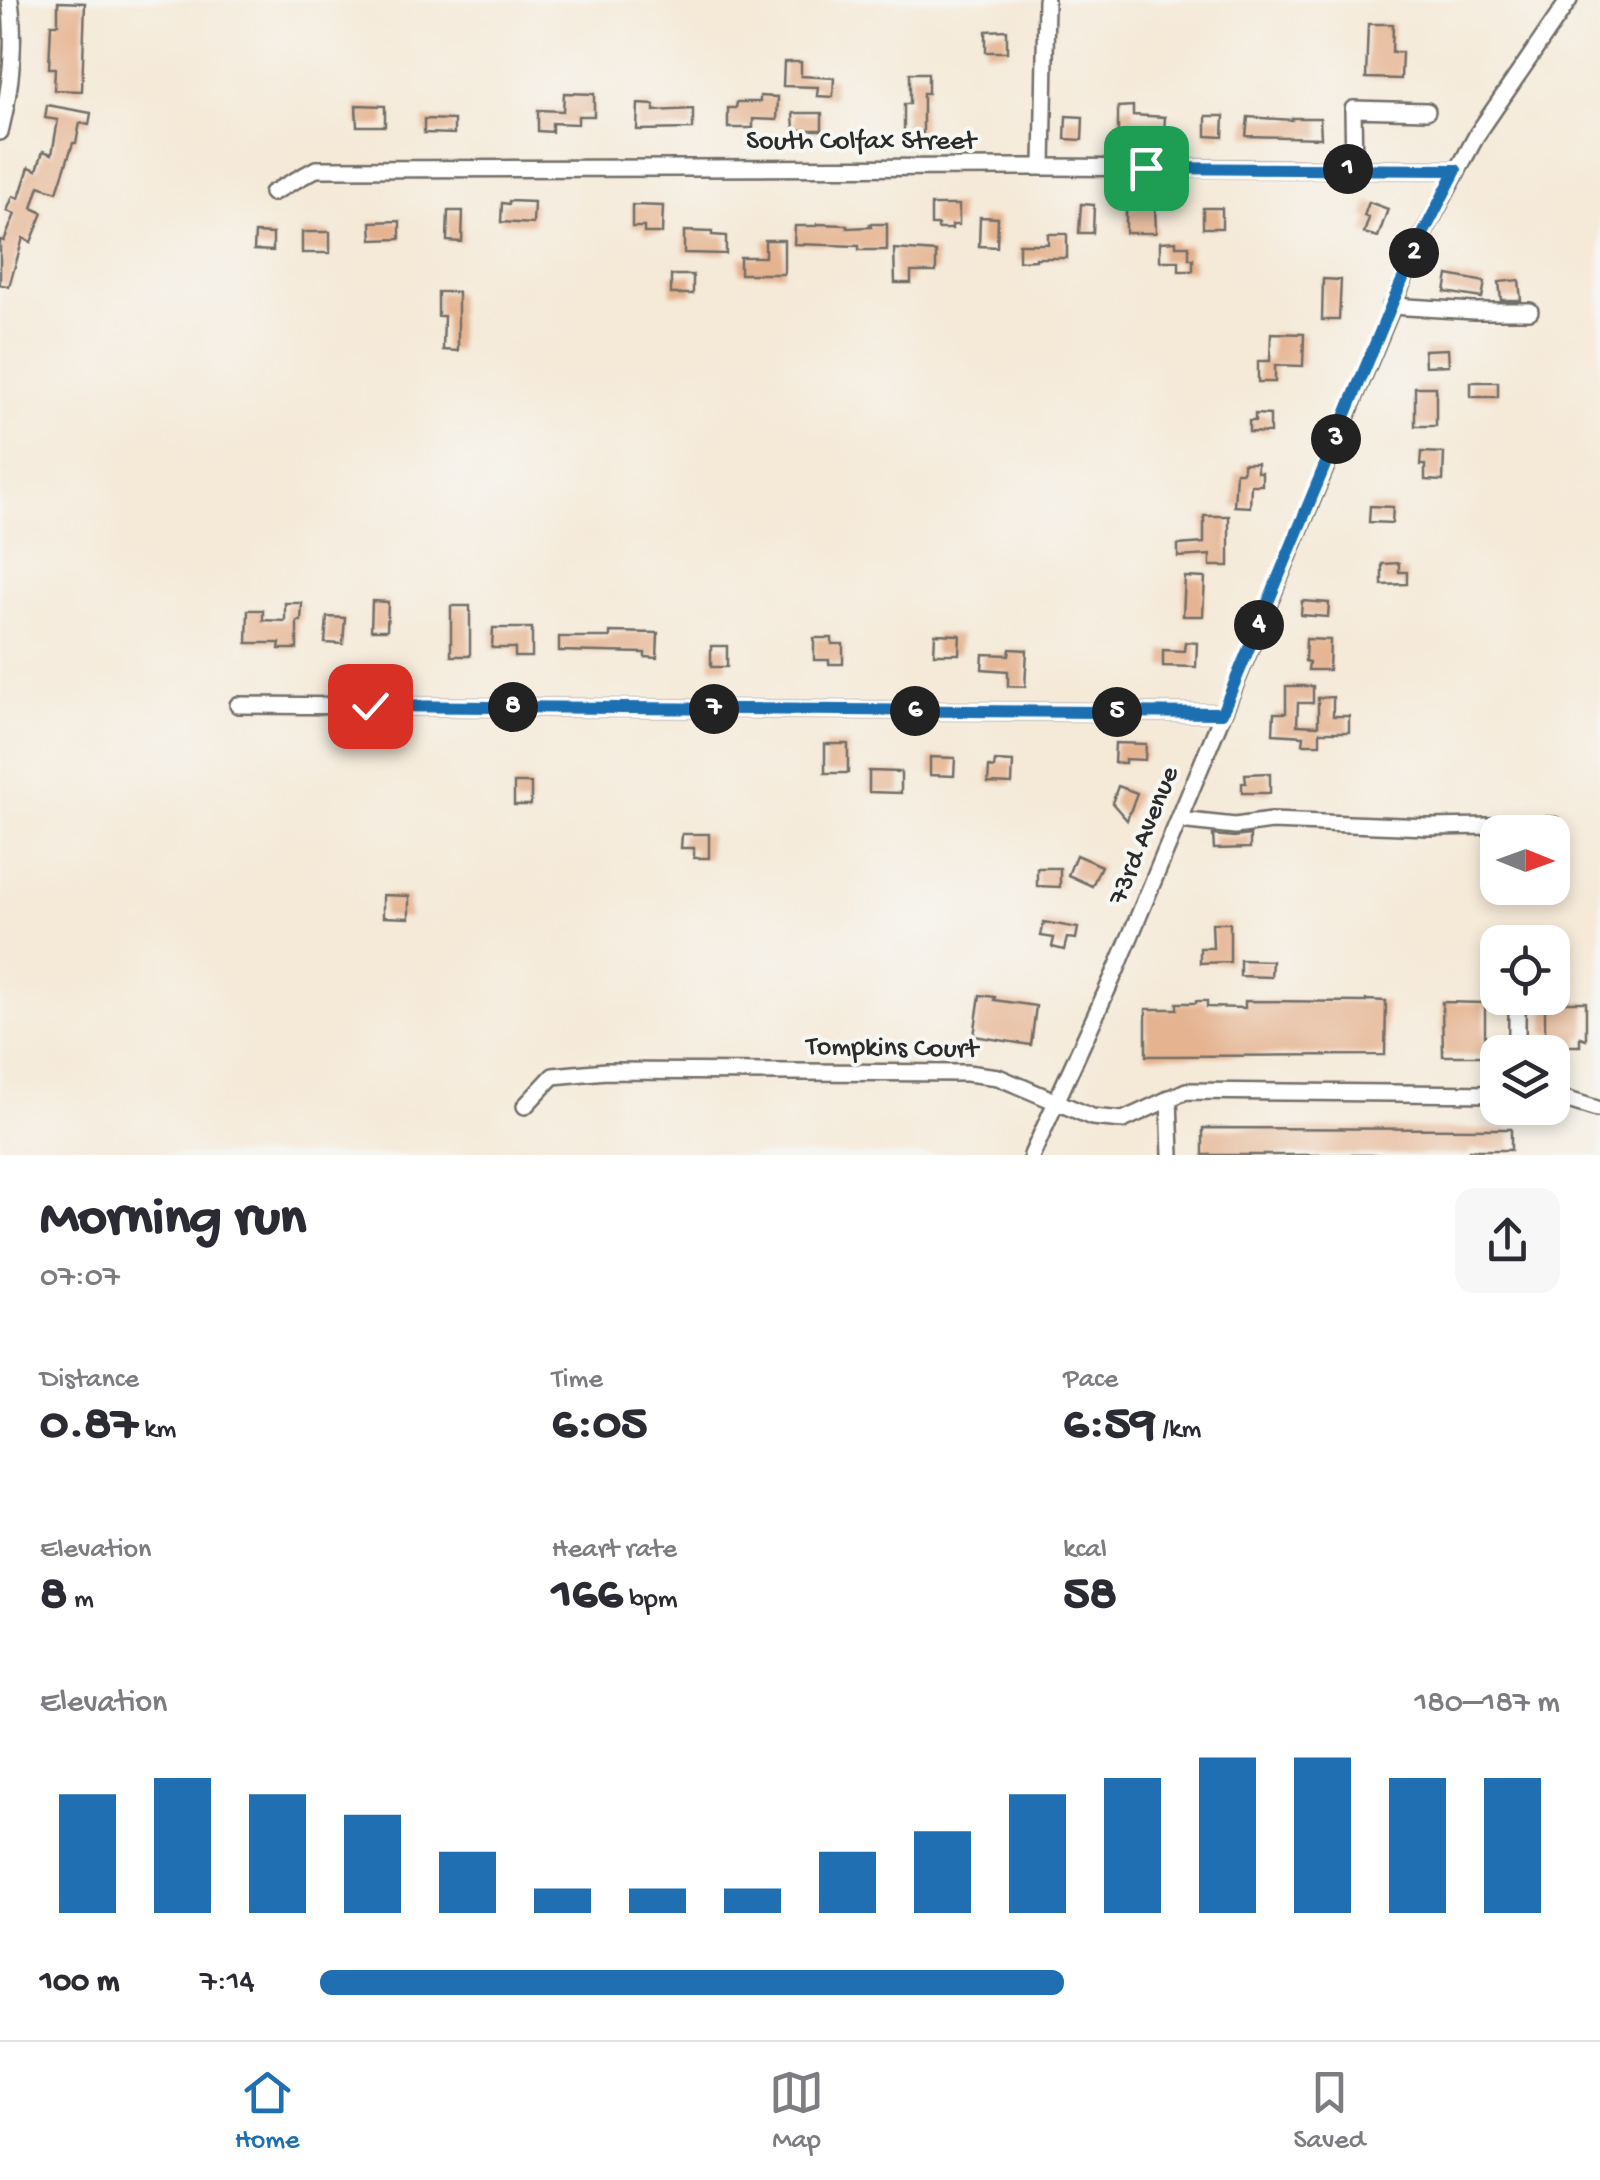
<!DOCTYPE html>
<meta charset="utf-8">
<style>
:root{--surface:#fff;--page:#f7f7f7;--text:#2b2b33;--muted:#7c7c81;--line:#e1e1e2;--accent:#1f6fb2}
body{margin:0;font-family:"Gochi Hand",sans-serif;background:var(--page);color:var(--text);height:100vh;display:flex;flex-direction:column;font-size:38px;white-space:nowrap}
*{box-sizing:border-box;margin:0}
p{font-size:32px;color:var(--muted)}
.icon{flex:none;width:55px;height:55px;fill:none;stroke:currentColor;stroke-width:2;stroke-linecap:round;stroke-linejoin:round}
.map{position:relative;height:1155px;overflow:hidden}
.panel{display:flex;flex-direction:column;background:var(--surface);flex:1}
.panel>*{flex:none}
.needle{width:65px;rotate:91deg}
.tools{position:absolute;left:1480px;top:815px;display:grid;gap:20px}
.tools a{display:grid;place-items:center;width:90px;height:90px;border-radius:20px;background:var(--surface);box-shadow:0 5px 15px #0003;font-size:50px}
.pin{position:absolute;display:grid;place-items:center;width:85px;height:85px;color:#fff;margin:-42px;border-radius:20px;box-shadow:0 5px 15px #0006}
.km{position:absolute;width:50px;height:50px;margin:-25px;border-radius:50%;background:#222;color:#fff;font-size:28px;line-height:50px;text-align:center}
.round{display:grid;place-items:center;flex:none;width:105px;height:105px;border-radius:20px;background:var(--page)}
.overview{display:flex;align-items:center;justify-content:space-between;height:170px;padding:0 40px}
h1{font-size:55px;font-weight:700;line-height:75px}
.metrics{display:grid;grid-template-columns:repeat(3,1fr);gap:15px;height:170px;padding:10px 40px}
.metrics div{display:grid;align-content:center}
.metrics b{font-size:50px;font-weight:700}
.metrics small{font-size:28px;font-weight:400}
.metrics p{font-size:28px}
.chart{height:280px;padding:20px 40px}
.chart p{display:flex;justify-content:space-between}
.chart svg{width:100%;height:180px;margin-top:10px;stroke:var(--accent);stroke-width:6}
ul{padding:0 40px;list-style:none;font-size:32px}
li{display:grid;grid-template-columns:160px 120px 1fr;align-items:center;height:75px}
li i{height:25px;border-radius:12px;background:var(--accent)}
.menu{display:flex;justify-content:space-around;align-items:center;height:140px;border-top:2px solid var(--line);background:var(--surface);font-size:28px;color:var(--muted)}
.menu a{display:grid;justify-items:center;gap:5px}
.menu .current{color:var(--accent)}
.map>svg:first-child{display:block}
</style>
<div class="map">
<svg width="1600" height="1155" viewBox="0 0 1600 1155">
<rect width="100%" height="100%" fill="#f6f6f2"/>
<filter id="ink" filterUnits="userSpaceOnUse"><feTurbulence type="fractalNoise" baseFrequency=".01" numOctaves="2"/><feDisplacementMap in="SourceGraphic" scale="20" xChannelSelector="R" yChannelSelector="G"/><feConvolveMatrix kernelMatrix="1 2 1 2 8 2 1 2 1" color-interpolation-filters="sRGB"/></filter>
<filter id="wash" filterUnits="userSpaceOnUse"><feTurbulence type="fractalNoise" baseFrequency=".0048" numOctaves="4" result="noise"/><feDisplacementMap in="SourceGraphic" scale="40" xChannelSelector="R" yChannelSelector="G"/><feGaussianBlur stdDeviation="2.25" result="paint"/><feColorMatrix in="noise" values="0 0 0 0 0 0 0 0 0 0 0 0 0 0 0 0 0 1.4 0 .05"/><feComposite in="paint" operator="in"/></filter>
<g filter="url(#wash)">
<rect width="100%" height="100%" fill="#f5e9d7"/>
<g id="blocks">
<g fill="#e5b390">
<path d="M 58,2 L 85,3 L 82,91 L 54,90 L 55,68 L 49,68 L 51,24 L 58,24 Z"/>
<path d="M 1368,24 L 1393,24 L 1392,52 L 1402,52 L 1401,79 L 1366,78 Z"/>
<path d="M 1007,30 L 1007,52 L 986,52 L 986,31 Z"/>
<path d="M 784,62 L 801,62 L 801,76 L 834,78 L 833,97 L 817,96 L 818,87 L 783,86 Z"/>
<path d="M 910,73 L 928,73 L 928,93 L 923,93 L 923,133 L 904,133 L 904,104 L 910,104 Z"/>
<path d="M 564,93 L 594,94 L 594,116 L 578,116 L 578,124 L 552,123 L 552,132 L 538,131 L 538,110 L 563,111 Z"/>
<path d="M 760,96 L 778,97 L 777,120 L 753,119 L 753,128 L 728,128 L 728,108 L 736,108 L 737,102 L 760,102 Z"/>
<path d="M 638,104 L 654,105 L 654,111 L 693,109 L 693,129 L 637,130 Z"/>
<path d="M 47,105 L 91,113 L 89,125 L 80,123 L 76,143 L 73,143 L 57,192 L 39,186 L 32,208 L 43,213 L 31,242 L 23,238 L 9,287 L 0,284 L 0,240 L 4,241 L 15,214 L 7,211 L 13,196 L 19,198 L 29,167 L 37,170 L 43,151 L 52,154 L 58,120 L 45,118 Z"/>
<path d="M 356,105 L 385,106 L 385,126 L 357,126 Z"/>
<path d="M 1133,106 L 1133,115 L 1165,117 L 1164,133 L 1134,132 L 1134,135 L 1118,136 L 1118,107 Z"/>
<path d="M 793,113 L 822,113 L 822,130 L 794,130 Z"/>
<path d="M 1066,116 L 1083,117 L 1082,140 L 1065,139 Z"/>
<path d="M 1206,116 L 1224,116 L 1223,137 L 1206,136 Z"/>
<path d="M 1248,117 L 1292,120 L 1292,118 L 1320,118 L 1321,138 L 1246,136 Z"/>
<path d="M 424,119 L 454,120 L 454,134 L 424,133 Z"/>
<path d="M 509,201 L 534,202 L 533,224 L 501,222 L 502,203 L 509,204 Z"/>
<path d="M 1369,202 L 1388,209 L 1378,237 L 1364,233 L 1369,218 L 1364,216 Z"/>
<path d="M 1081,204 L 1094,205 L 1093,233 L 1079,233 Z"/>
<path d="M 632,205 L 663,206 L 662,233 L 644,233 L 644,227 L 632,227 Z"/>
<path d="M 931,205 L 959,205 L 959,225 L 952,225 L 952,229 L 938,229 L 938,225 L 931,225 Z"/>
<path d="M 1126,207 L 1155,207 L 1156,233 L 1126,233 Z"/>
<rect x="1203" y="208" width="19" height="20"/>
<path d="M 448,211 L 463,211 L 462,242 L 447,241 Z"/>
<path d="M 980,217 L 998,218 L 997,247 L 979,246 Z"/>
<path d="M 400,221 L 400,239 L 372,240 L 371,222 Z"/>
<path d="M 817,224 L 847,225 L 847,228 L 871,227 L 870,224 L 887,224 L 887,250 L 859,250 L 859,246 L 794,244 L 795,226 L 817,226 Z"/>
<path d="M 684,231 L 712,232 L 712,235 L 726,236 L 726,254 L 684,253 Z"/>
<rect x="302" y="232" width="28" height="21"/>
<path d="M 255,233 L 273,234 L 273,251 L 254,250 Z"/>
<path d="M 1048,234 L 1067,234 L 1067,258 L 1036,258 L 1036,260 L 1019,261 L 1019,244 L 1048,244 Z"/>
<path d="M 765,240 L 784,240 L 784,274 L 740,274 L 740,257 L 765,257 Z"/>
<path d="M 1176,241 L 1176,246 L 1189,246 L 1189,259 L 1193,259 L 1193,271 L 1179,271 L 1179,261 L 1160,261 L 1160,242 Z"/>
<path d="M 894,249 L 936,252 L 936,272 L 911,272 L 911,283 L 895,283 Z"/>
<rect x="671" y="275" width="22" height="19"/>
<path d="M 1448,275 L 1485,282 L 1482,298 L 1445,292 Z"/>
<path d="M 1323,279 L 1341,280 L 1339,320 L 1322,320 Z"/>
<path d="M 1519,280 L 1521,300 L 1501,300 L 1499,282 Z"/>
<path d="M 438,292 L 458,292 L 458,351 L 443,350 L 444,316 L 438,316 Z"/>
<path d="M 1271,333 L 1304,334 L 1303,366 L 1275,365 L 1275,382 L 1258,382 L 1258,361 L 1270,361 Z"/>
<path d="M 1448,349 L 1449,365 L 1425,366 L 1424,350 Z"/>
<rect x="1471" y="382" width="27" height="15"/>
<rect x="1415" y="387" width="21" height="39"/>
<path d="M 1255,414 L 1270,415 L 1270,433 L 1249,432 L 1249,421 L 1255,421 Z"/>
<path d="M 1421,452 L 1444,453 L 1443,481 L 1425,480 L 1425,465 L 1420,465 Z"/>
<path d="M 1243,463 L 1257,463 L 1257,472 L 1262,472 L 1262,485 L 1251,485 L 1250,507 L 1234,506 L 1236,472 L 1243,472 Z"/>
<path d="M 1370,506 L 1393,507 L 1392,523 L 1369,522 Z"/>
<path d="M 1204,516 L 1229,516 L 1229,566 L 1210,566 L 1210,555 L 1178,557 L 1178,545 L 1204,543 Z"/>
<path d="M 1399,563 L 1399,572 L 1407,572 L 1407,584 L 1382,585 L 1382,564 Z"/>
<path d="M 1185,577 L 1205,578 L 1203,616 L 1183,616 Z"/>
<path d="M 372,601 L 388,602 L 387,630 L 371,630 Z"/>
<path d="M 1302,601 L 1329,603 L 1328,617 L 1301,615 Z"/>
<path d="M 285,603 L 302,603 L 301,621 L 297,621 L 297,649 L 279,649 L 280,643 L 247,643 L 248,610 L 263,610 L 263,620 L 285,621 Z"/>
<rect x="451" y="606" width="19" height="50"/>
<path d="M 327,617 L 345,618 L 343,644 L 325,643 Z"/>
<path d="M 493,628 L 532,628 L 532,657 L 515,657 L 515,648 L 492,648 Z"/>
<path d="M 610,632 L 658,633 L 657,658 L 645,657 L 645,653 L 559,651 L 559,637 L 610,637 Z"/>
<path d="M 935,634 L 960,635 L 959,654 L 934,654 Z"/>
<path d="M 814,638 L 832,638 L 832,644 L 843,644 L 843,664 L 829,664 L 829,660 L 814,660 Z"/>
<path d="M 1306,639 L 1330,640 L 1329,670 L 1308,670 L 1309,662 L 1305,661 Z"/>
<path d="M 1185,642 L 1197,643 L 1196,667 L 1163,666 L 1163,650 L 1184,651 Z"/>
<rect x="711" y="646" width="16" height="21"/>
<path d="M 1010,649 L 1027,650 L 1025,687 L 1008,686 L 1008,671 L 982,669 L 983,654 L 1009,655 Z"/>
<path d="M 1286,686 L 1313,686 L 1313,703 L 1298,703 L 1297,725 L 1318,726 L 1318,698 L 1333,697 L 1333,716 L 1349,716 L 1349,732 L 1320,732 L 1320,744 L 1303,744 L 1304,736 L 1273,734 L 1274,713 L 1286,713 Z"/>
<path d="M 1115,743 L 1146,744 L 1145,760 L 1125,759 L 1125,763 L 1114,763 Z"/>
<rect x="825" y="744" width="23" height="29"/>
<path d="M 930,757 L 955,758 L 954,776 L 930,775 Z"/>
<path d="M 995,761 L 1013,762 L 1012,784 L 988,783 L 989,767 L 994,768 Z"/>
<path d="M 869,771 L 901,772 L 901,793 L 869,792 Z"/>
<path d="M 1270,773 L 1270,793 L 1242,793 L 1242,783 L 1246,783 L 1245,774 Z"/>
<rect x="514" y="783" width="17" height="22"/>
<path d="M 1118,786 L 1137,793 L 1127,820 L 1112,803 Z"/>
<path d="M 682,834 L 709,834 L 709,858 L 694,858 L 694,848 L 681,848 Z"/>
<path d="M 1213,835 L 1234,837 L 1250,835 L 1250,848 L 1214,849 Z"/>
<path d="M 1076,855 L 1101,866 L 1092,886 L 1068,875 Z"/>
<path d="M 1037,868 L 1060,868 L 1060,887 L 1037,886 Z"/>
<path d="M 383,895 L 409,896 L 409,918 L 383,917 Z"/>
<path d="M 1044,922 L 1078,928 L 1076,939 L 1067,938 L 1064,950 L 1052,947 L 1054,938 L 1041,936 Z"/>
<path d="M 1212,923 L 1230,923 L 1230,962 L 1200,963 L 1200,948 L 1213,948 Z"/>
<path d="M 1240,960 L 1272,961 L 1271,977 L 1240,976 Z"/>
<path d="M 980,995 L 995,997 L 994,1000 L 1036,1006 L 1031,1045 L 974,1036 Z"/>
<path d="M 1366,1000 L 1386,1001 L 1385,1055 L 1146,1056 L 1146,1009 L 1177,1009 L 1177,1003 L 1196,1003 L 1196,1001 L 1207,1001 L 1207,1007 L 1245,1008 L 1245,1001 L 1366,1002 Z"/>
<path d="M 1442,1002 L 1485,1003 L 1485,1056 L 1443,1056 Z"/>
<path d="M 1545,1002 L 1586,1002 L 1586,1039 L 1580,1037 L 1580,1046 L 1551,1046 L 1551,1033 L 1545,1033 Z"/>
<path d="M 1203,1128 L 1511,1129 L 1511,1150 L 1469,1150 L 1469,1155 L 1203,1155 Z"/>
</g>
</g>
</g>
<g filter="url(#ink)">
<use href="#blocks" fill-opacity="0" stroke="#726e67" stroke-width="2.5"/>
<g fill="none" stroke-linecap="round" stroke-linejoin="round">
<g stroke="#726e67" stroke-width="20">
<g id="minor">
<path d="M 0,132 C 11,88 16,45 10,0"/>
<path d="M 1043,167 L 1046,0"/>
<path d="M 1354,170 L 1353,109 L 1427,111"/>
<path d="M 272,193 L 316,169 L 1043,167 L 1456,170"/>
<path d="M 1391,306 L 1474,311 L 1530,311"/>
<path d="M 238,705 L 1222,713"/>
<path d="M 1179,820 L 1235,826 L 1271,821 L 1428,827 L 1554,825"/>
<path d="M 1517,1052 L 1517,998"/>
<path d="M 1552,1095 L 1597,1109"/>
<path d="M 1169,1098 L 1171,1155"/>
<path d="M 525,1106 L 553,1076 L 606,1071 L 967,1073 L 998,1077 L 1092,1117 L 1123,1120 L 1186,1091 L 1498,1094"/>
<path d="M 1032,1155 L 1117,968 L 1420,240 L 1478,133 L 1569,0"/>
</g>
</g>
<use href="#minor" stroke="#fff" stroke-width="15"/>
</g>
</g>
<g fill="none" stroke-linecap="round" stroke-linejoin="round" filter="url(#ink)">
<g stroke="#fff" stroke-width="20">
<path id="route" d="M 370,706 L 1222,713 L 1391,306 L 1420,240 L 1456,170 L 1146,168"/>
</g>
<use href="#route" stroke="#1f6fb2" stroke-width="12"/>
</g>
<g text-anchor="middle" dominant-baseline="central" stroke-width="8" stroke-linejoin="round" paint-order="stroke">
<g font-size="28" fill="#2b2b2b" stroke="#f6f6f2">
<text x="861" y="142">South Colfax Street</text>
<text transform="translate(1145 836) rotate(-68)">73rd Avenue</text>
<text transform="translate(892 1049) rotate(1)">Tompkins Court</text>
</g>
</g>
</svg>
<div class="tools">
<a><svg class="needle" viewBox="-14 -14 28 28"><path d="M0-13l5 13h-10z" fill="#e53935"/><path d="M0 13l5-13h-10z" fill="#7c7c81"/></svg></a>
<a><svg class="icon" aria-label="locate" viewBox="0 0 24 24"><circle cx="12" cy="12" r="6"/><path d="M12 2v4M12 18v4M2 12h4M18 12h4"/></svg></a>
<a><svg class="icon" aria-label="layers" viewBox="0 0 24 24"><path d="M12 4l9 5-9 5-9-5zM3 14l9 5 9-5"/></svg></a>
</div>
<div class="pin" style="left:1146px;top:168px;background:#1e9e55"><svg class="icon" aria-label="arrive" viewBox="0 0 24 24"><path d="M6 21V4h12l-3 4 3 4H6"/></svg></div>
<div class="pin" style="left:370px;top:706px;background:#d93025"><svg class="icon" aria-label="check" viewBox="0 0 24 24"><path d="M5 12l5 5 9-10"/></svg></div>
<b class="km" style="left:1348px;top:169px">1</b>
<b class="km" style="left:1414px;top:253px">2</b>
<b class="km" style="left:1336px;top:439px">3</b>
<b class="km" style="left:1259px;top:625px">4</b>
<b class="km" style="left:1117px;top:712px">5</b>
<b class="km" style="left:915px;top:711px">6</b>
<b class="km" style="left:714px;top:709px">7</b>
<b class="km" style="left:513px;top:707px">8</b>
</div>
<section class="panel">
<div class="overview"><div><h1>Morning run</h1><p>07:07</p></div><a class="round"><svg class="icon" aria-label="share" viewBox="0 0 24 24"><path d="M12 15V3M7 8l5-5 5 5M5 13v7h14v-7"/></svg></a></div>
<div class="metrics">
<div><p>Distance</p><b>0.87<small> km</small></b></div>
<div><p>Time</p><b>6:05</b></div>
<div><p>Pace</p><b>6:59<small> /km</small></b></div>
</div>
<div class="metrics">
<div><p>Elevation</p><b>8<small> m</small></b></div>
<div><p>Heart rate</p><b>166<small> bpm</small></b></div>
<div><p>kcal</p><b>58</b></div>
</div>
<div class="chart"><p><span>Elevation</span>180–187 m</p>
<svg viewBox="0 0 160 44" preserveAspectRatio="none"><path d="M5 44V15M15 44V11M25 44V15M35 44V20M45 44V29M55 44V38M65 44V38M75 44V38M85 44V29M95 44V24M105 44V15M115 44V11M125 44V6M135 44V6M145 44V11M155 44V11"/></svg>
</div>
<ul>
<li><b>100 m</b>7:14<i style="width:60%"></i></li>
</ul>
</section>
<nav class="menu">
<a class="current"><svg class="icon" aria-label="home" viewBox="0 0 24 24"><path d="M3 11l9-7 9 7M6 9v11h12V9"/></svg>Home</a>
<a><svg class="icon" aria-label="map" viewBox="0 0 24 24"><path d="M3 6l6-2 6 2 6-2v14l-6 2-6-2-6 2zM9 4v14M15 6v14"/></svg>Map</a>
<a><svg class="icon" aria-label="saved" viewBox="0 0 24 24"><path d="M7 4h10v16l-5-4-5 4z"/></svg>Saved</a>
</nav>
